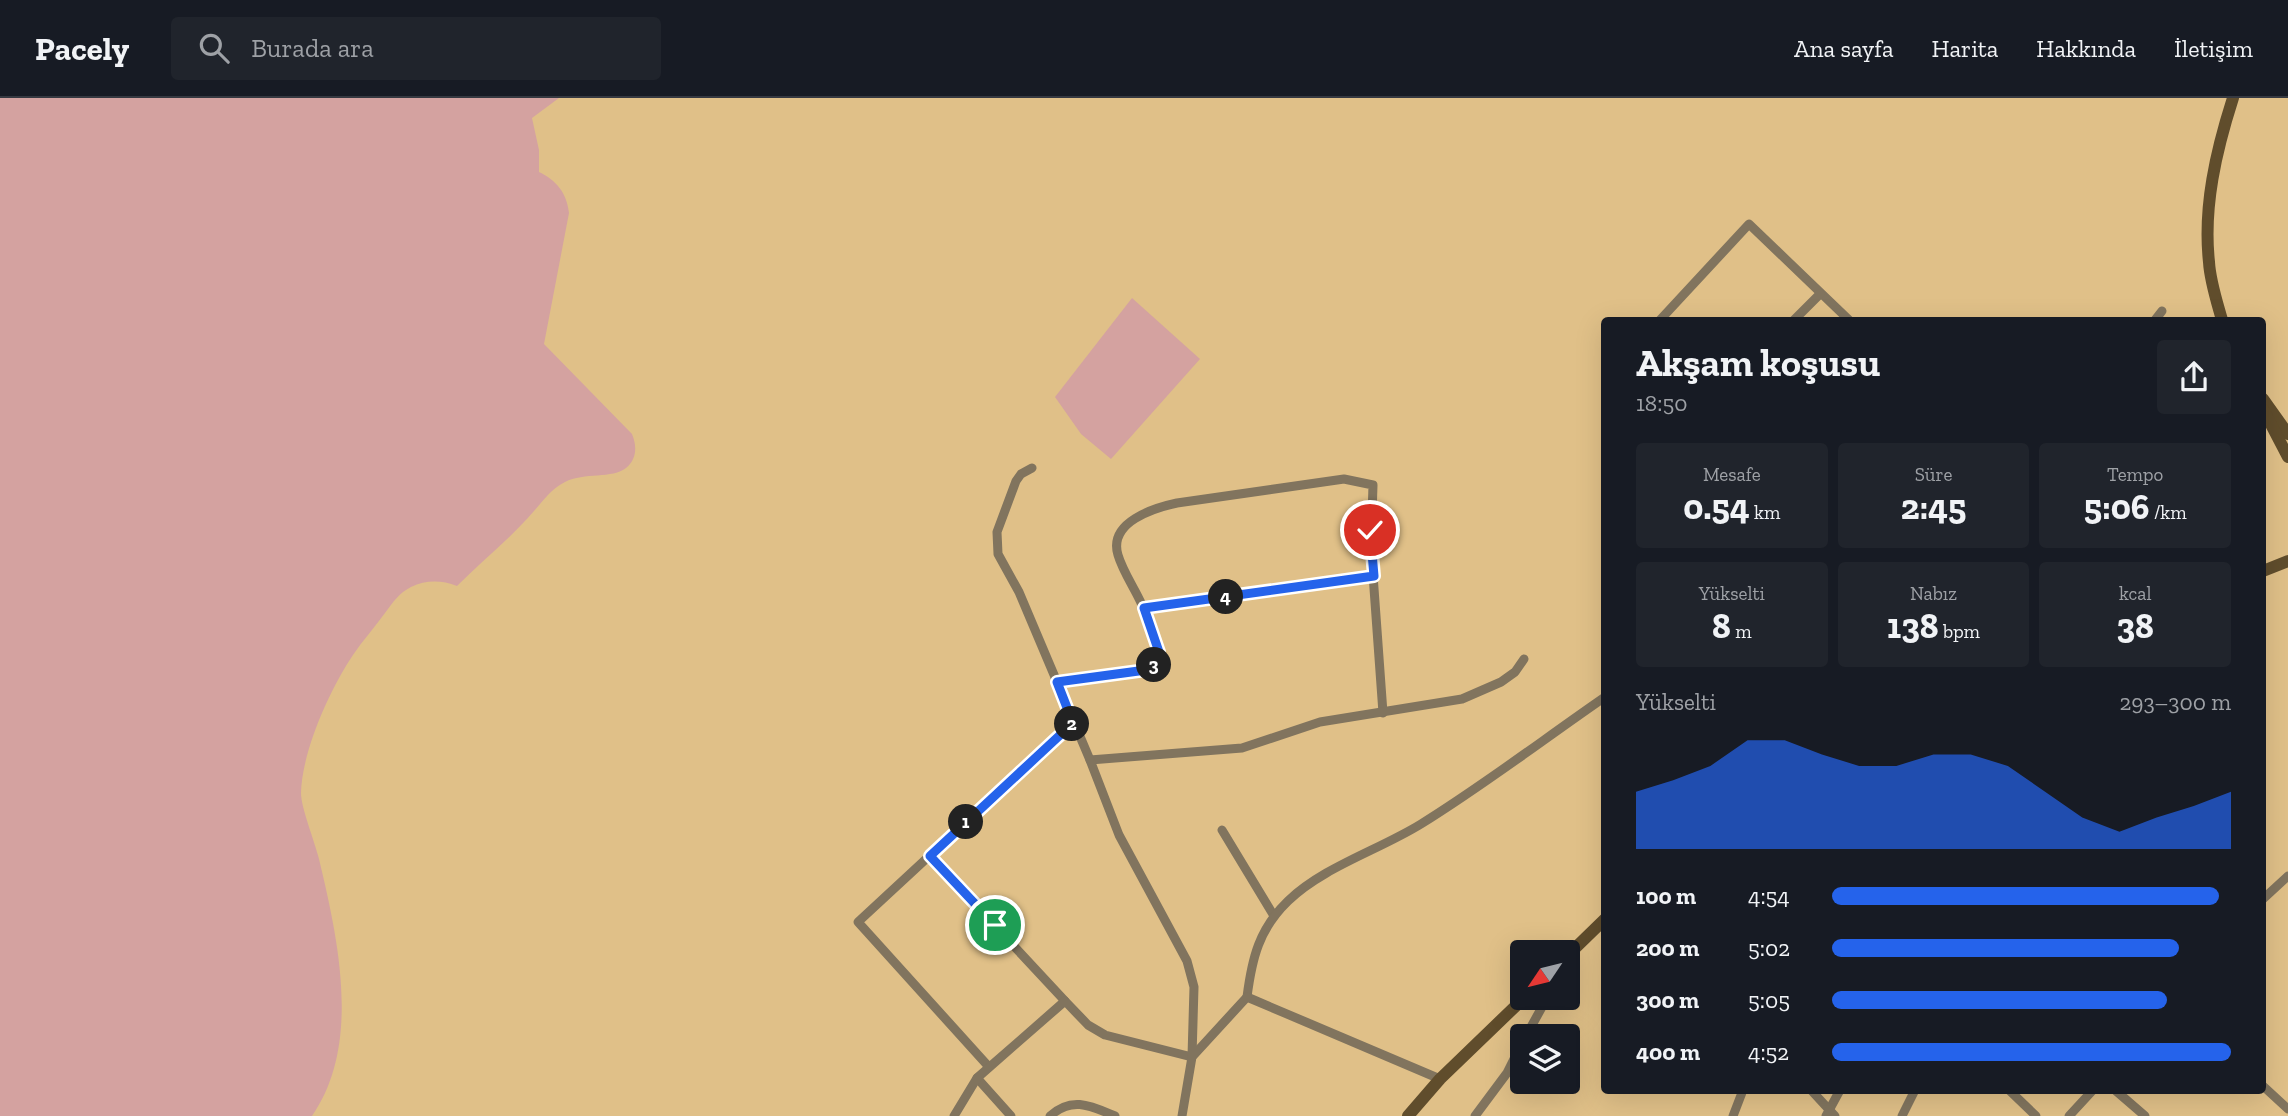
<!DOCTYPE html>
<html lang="tr">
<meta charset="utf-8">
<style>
:root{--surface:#171b24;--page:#20242c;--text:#f1f3f6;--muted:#9ea1a6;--line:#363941;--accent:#2563eb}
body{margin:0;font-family:"Zilla Slab",serif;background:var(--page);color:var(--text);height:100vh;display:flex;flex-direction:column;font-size:26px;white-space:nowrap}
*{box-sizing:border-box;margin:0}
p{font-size:23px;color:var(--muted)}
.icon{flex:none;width:38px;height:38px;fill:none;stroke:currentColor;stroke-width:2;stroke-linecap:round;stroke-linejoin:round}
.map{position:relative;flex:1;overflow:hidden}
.panel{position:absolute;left:1601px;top:219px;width:665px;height:777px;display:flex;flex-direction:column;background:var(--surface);border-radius:7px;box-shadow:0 7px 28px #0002}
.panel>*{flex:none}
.needle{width:46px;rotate:235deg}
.fabs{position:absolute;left:1510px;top:842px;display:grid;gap:14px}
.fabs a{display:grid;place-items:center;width:70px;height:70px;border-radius:7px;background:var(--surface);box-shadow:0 7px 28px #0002;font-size:35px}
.pin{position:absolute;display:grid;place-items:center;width:60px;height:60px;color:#fff;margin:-30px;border:4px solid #fff;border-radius:50%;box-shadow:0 2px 7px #0007}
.km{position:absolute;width:35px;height:35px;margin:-18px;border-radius:50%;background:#222;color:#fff;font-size:19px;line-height:35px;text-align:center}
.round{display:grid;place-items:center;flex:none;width:74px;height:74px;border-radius:7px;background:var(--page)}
.head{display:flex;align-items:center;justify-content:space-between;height:119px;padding:0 35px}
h1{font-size:38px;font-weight:800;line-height:52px}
.figures{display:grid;grid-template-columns:repeat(3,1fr);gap:10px;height:119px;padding:7px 35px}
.figures div{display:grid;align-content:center;border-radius:7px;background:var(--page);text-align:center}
.figures b{font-size:35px;font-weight:800}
.figures small{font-size:19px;font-weight:400}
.figures p{font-size:19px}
.chart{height:196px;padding:14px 35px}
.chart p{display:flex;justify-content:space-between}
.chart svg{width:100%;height:126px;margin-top:7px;fill:var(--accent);opacity:.7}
ul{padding:0 35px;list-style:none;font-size:23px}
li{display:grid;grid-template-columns:112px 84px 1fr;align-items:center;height:52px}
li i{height:18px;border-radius:9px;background:var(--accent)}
header{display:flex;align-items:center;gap:42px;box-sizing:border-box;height:98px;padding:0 35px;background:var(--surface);border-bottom:2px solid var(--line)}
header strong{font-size:33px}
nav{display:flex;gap:38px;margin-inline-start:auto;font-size:24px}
.search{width:490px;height:63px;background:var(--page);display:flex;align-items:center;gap:18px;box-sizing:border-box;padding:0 24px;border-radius:7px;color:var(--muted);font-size:26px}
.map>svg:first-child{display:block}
</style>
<header>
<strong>Pacely</strong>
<div class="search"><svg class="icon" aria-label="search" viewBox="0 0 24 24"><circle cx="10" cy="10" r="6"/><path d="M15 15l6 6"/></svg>Burada ara</div>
<nav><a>Ana sayfa</a><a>Harita</a><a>Hakkında</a><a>İletişim</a></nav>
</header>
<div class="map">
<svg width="2288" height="1018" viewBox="0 0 2288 1018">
<rect width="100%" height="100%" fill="#e0c088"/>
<g fill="#d4a2a0">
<path d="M 0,0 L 559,0 L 532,20 L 539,52 L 539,74 C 556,82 567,95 569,115 L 544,246 L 632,336 C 637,348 637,361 626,370 C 613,381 584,374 565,384 C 551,391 544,402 534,413 C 511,440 482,463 457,488 C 441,482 426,482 411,489 C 399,495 393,504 385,515 C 375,529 363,542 353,557 C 330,591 302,653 301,695 C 301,710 315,744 319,761 C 338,841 362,946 312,1018 L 0,1018 Z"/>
<path d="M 1132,200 L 1200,261 L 1111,361 L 1081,336 L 1055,299 Z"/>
</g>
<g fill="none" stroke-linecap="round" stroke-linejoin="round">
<g stroke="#81745e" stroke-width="9">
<path d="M 1660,222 L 1749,126 L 1849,222"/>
<path d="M 1794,222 L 1820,196"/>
<path d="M 2155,222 L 2162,213"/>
<path d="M 1144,510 L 1374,478"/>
<path d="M 1057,584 L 1146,572 C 1154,568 1158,563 1159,553 C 1153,538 1149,522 1142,507 C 1135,491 1123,474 1118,457 C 1108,424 1154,410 1177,405 L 1344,381 L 1373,387 L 1371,449 L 1383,615"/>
<path d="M 1090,662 L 1242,650 L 1320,624 L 1462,601 L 1501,584 L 1515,574 L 1524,561"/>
<path d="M 1222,732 L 1274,818"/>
<path d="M 930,758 L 1065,903"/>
<path d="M 2263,801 L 2288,778"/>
<path d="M 1526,938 L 1547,900"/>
<path d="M 989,969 L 858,824 L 1073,625"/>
<path d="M 977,980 L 1011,1018"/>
<path d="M 1440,981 L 1247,899 C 1252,860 1259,831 1288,803 C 1323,769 1379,752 1421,726 C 1484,687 1544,641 1605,599"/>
<path d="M 2263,988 L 2288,1011"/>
<path d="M 1811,992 L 1835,1018"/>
<path d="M 2009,992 L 2036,1018"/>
<path d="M 2115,992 L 2145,1018"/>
<path d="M 954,1018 L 977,980 L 1065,903 L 1088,927 L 1105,937 L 1192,959 L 1194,889 L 1187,863 L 1119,737 L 1090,662 L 1019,494 L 998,456 L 997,434 L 1016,383 L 1021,376 L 1032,370"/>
<path d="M 1050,1018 C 1072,998 1091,1008 1115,1018"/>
<path d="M 1182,1018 L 1192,959 L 1247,899"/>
<path d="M 1475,1018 L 1507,975 L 1522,945"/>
<path d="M 1733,1018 L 1743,992"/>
<path d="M 1826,1018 L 1840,992"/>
<path d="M 1902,1018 L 1915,992"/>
<path d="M 2069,1018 L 2093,992"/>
</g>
<g stroke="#604d2c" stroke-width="12">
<path d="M 2222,222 C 2217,204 2210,183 2209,164 C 2203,109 2216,53 2233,0"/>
<path d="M 2263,301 L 2288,336"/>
<path d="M 2263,311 L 2288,359"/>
<path d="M 2263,473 L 2288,463"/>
<path d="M 1568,857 L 1605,821"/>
<path d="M 1408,1018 L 1440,981 L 1524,900"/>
</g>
</g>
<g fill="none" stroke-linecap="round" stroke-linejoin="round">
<g stroke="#fff" stroke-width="14">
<path id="route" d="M 995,827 L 930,758 L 1073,625 L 1057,584 L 1146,572 C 1154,568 1158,563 1159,554 L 1144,510 L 1374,478 L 1370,432"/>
</g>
<use href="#route" stroke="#2563eb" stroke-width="9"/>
</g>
</svg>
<div class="fabs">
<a><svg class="needle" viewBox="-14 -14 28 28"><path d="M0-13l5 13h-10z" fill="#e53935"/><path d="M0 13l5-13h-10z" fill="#9ea1a6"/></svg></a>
<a><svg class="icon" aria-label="layers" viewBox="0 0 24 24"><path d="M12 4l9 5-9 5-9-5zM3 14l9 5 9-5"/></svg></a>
</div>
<div class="pin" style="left:995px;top:827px;background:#1e9e55"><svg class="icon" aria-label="arrive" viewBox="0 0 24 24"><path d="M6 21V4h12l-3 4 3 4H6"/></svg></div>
<div class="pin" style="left:1370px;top:432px;background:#d93025"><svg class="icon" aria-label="check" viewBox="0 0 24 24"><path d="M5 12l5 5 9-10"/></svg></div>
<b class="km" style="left:966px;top:724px">1</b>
<b class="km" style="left:1072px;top:626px">2</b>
<b class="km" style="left:1154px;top:567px">3</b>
<b class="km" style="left:1226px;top:499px">4</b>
<section class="panel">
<div class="head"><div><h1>Akşam koşusu</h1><p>18:50</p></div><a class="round"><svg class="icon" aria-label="share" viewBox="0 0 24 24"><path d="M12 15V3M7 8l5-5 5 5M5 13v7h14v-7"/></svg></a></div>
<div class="figures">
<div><p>Mesafe</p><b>0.54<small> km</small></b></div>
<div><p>Süre</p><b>2:45</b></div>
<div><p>Tempo</p><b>5:06<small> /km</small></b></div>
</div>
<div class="figures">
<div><p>Yükselti</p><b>8<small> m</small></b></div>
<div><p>Nabız</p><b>138<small> bpm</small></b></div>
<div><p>kcal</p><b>38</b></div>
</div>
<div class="chart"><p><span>Yükselti</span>293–300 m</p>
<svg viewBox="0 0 160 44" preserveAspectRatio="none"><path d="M0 44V24L10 20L20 15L30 6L40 6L50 11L60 15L70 15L80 11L90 11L100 15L110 24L120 33L130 38L140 33L150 29L160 24V44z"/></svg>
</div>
<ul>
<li><b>100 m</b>4:54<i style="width:97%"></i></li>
<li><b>200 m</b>5:02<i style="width:87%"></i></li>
<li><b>300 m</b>5:05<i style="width:84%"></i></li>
<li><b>400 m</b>4:52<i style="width:100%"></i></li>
</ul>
</section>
</div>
